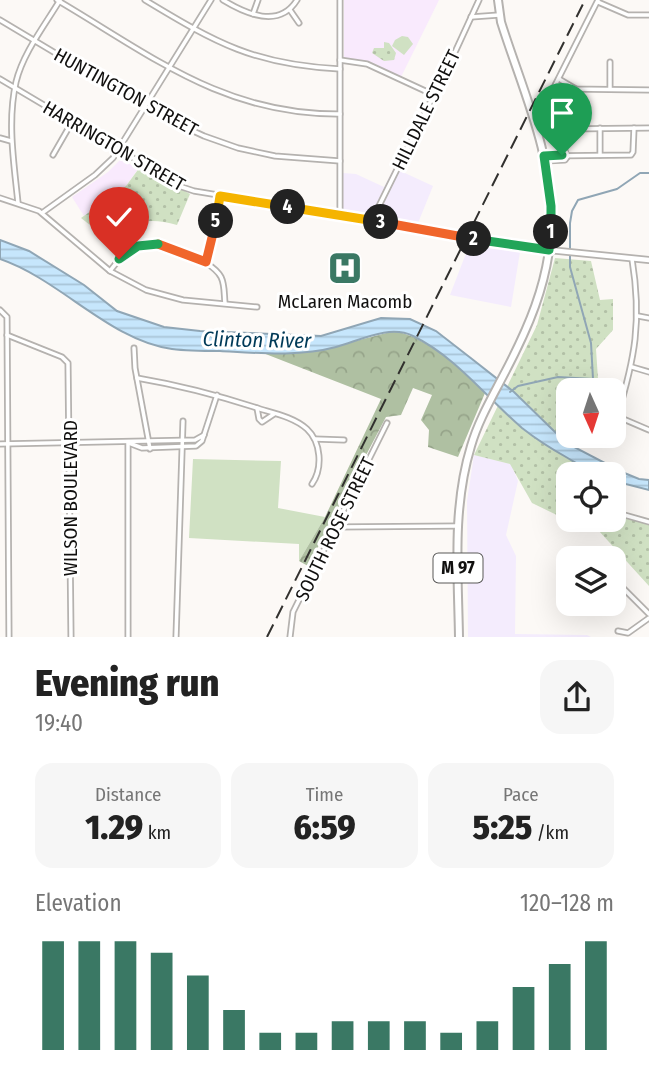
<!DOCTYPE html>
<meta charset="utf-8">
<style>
:root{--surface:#fff;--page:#f6f6f6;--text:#222;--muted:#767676;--accent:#3a7864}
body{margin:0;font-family:"Fira Sans Condensed",sans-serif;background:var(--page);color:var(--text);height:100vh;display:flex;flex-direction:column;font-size:26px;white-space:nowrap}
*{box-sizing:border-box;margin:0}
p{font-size:23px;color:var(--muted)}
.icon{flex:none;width:38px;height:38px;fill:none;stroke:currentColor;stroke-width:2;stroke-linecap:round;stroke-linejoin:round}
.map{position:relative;height:637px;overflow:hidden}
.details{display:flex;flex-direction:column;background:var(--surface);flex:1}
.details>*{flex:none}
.needle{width:46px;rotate:177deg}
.tools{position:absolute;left:556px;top:378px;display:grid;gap:14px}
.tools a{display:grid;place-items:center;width:70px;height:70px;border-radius:14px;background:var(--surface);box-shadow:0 7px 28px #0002;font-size:35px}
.pin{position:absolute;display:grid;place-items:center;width:60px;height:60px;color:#fff;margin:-72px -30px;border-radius:50% 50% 50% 0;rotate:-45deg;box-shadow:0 0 7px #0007}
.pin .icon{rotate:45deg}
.km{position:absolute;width:35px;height:35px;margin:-18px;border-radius:50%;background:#222;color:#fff;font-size:19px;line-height:35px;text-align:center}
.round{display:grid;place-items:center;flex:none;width:74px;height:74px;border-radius:21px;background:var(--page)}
.overview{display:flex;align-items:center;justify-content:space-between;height:119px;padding:0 35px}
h1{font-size:38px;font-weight:800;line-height:52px}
.figures{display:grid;grid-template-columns:repeat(3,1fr);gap:10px;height:119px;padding:7px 35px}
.figures div{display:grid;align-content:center;border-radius:18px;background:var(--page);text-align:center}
.figures b{font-size:35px;font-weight:800}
.figures small{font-size:19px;font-weight:400}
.figures p{font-size:19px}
.chart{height:196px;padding:14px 35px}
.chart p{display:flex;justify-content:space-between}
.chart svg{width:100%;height:126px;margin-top:7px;stroke:var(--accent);stroke-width:6}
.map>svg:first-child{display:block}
</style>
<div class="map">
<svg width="649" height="637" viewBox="0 0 649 637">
<defs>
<pattern id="forest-crowns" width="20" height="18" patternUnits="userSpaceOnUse" patternTransform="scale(1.75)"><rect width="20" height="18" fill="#afc0a2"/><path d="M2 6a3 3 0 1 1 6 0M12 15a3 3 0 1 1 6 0" fill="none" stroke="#96a48a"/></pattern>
<pattern id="park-dots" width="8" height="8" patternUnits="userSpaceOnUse" patternTransform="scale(1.75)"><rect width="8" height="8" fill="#d0e1c3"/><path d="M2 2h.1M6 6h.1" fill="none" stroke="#b2c0a6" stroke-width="1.8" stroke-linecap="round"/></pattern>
<pattern id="water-rules" width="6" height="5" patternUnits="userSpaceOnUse" patternTransform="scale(1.75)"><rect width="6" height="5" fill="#c6e6fc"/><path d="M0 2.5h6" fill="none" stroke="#a9c4d7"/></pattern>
</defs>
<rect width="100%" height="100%" fill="#fcf9f6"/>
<g fill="#f4ecfd">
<path d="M 394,168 L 433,186 L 418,223 L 341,211 L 343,173 L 356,174 L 384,187 Z"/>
<path d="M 470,243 L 520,252 L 511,307 L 450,295 Z"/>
<path d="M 474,455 L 511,464 L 518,481 L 506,535 L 516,556 L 515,634 L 587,635 L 591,637 L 468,637 L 467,501 Z"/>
</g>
<g fill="#f9eafd">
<path d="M 344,0 L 439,0 L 401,77 L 371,62 L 344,58 Z"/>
<path d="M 121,159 L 138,169 L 126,186 L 84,216 L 72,197 L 108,172 Z"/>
</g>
<g fill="#d0e1c3">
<path d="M 402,36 L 408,37 L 413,44 L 404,55 L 392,46 L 395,40 Z"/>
<path d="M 193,459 L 281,461 L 278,508 L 325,517 L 299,561 L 299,544 L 189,538 Z"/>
</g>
<path fill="url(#forest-crowns)" d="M 394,331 C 425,336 464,370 485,393 L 458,457 L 428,447 L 429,430 L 421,420 L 432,395 L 413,388 L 401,415 L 386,417 L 308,566 L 299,561 L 325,517 L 381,399 L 263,353 L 325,349 Z"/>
<g fill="url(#park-dots)">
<path d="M 384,42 L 389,43 L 396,53 L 394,60 L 384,61 L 372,53 L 374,48 L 384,48 Z"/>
<path d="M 140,167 L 190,194 L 177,225 C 148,217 132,221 109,240 L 81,218 L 126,186 Z"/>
<path d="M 555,258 L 591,261 L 600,300 L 613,299 L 613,330 L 596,349 L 598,379 L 582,390 L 569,390 L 569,436 L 571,436 L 567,457 L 590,472 L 589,474 L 569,474 L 569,516 L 563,518 L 532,503 L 510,464 L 474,455 L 537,325 Z"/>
<path d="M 614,512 L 649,522 L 649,586 L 589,520 L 614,520 Z"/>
</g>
<path fill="url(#water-rules)" stroke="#90a6b5" stroke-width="2" d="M 0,240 L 29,251 L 84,285 L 117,311 L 164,327 L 200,331 L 321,336 L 381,318 L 410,319 L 436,331 L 472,359 L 514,392 L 555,432 L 574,447 L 622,472 L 639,479 L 649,480 L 649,490 L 614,481 L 614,474 C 591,474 585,468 566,457 C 550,448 536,439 522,428 C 486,397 456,357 413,336 C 389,324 359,341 336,347 C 299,357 258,353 220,351 C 204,351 188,351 172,349 C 109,340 61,280 0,259 Z"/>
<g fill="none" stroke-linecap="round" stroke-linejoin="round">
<path stroke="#90a6b5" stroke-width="2" d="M 510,392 L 518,386 L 558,377 L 593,379 L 591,343 L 570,267 L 570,223 L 572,211 L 578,200 L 617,189 L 640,173 L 649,173"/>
<g stroke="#b5b2af" stroke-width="7">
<g id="minor">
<path d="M 57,0 C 152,56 224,115 340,114"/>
<path d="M 145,0 C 216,43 255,65 340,69"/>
<path d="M 223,0 C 246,14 279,29 297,0"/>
<path d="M 340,0 L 340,215"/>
<path d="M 598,2 L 628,15 L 649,15"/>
<path d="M 290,10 L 299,23"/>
<path d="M 253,14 L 258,0"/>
<path d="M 471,17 L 499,15"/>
<path d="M 0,20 L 159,115 L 204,136 L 238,148 L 275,156 L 340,161"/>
<path d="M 340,60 L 367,64 L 434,95"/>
<path d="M 0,79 L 182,187 L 194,191 L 549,250"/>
<path d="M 559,79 L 576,89"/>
<path d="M 556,84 L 570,89 L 649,90"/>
<path d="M 610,89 L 610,62"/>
<path d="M 536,123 L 598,0"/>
<path d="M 600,128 L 600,155"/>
<path d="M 0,138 L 11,141"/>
<path d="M 53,155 L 72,122"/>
<path d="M 544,156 L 631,155 L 633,152 L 634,128"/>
<path d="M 567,157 L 560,134 L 565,129 L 649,128"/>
<path d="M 545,161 L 565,160 L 567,157"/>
<path d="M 0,198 L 39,211 L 110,271 L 146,290 L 183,300 L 257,307"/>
<path d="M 18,203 C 14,163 7,122 16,82 C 23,53 45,25 60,0"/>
<path d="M 42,213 L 95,175 L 113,158 L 211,0"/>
<path d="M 372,220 L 456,50 L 479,0"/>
<path d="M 206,262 L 212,246 L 220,196"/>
<path d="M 110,271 C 118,261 125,250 138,246 C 157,239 211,258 221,277 C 225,285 224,295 225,303"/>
<path d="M 0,310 L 7,317 L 9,637"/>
<path d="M 638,316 L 649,318"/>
<path d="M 7,335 L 62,357 L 68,363 L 71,637"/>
<path d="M 134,348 L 135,368 L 150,449"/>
<path d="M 632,367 L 649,372"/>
<path d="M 137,378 C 178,385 217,395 257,408 C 273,413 294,417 307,429 C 321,442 323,468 312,484"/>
<path d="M 257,408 L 259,419 L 262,422 L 274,414"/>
<path d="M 614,415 L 649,430"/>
<path d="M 617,417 C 635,358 642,321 632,259"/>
<path d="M 315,439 L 344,440"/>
<path d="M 128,442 L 128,637"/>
<path d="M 129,443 L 142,448 L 196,446 L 202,441 L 217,395"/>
<path d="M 0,444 L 195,440 L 204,435"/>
<path d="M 614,512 L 649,522"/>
<path d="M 335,527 L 458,526"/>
<path d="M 614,579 L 649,614"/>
<path d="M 618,631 L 628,633 L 649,618"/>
<path d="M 176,637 L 183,421"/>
<path d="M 290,637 L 293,612 L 387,423"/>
</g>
</g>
<g stroke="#b5b2af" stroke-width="8">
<path id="tertiary" d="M 549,250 L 649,260"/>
</g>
<g stroke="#b5b2af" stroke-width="10">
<path id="primary" d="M 459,637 C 458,573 452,508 471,446 C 478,422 490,401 502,378 C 527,331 549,283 551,228 C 554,156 522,89 501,22 L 498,0"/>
</g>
<use href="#minor" stroke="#fff" stroke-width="3.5"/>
<use href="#tertiary" stroke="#fff" stroke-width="4.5"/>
<use href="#primary" stroke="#fff" stroke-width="6"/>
<path stroke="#32312f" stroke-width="2" stroke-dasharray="14 7" stroke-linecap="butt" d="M 267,637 L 585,0"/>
</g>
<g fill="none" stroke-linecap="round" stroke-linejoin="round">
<g stroke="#fff" stroke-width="14">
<path id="split-1" d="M 551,232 L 551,206 L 544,156 L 562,155"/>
</g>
<g stroke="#fff" stroke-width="14">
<path id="split-2" d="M 474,239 L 549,250 L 551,232"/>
</g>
<g stroke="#fff" stroke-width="14">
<path id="split-3" d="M 381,222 L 474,239"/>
</g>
<g stroke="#fff" stroke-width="14">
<path id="split-4" d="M 288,207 L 381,222"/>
</g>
<g stroke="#fff" stroke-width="14">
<path id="split-5" d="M 216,221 L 220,196 L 288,207"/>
</g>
<g stroke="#fff" stroke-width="14">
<path id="split-6" d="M 158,244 L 206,262 L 216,221"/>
</g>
<g stroke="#fff" stroke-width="14">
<path id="split-7" d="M 119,259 L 138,246 L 158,244"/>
</g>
<use href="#split-1" stroke="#22a559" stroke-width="9"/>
<use href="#split-2" stroke="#22a559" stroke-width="9"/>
<use href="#split-3" stroke="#f0652b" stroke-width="9"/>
<use href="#split-4" stroke="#f5b400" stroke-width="9"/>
<use href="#split-5" stroke="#f5b400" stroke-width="9"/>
<use href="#split-6" stroke="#f0652b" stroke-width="9"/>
<use href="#split-7" stroke="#22a559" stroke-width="9"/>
</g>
<defs>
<g id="hospital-square" transform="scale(1.75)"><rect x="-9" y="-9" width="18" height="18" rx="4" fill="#3a7864" stroke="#fff"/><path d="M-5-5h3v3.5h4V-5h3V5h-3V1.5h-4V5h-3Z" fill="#fff"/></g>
</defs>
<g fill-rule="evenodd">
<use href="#hospital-square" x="345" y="268"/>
</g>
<g text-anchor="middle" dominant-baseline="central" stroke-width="6" stroke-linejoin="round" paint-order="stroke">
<rect fill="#fff" stroke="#585857" stroke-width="2" x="433.5" y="553.5" width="49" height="29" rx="5"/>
<g font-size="18" font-weight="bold" fill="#11100f">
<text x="458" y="568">M 97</text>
</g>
<g font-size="19" fill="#11100f" stroke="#fff">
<text transform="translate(126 92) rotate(29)">HUNTINGTON STREET</text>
<text transform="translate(426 110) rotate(-64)">HILLDALE STREET</text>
<text transform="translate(114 146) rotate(30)">HARRINGTON STREET</text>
<text transform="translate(70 498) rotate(-90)">WILSON BOULEVARD</text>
<text transform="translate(335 529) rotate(-64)">SOUTH ROSE STREET</text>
</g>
<g font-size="19" fill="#11100f" stroke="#fff">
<text x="345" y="301">McLaren Macomb</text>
</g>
<g font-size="21" font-style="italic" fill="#003a58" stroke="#fff">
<text transform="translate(257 340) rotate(1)">Clinton River</text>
</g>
</g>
</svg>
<div class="tools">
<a><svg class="needle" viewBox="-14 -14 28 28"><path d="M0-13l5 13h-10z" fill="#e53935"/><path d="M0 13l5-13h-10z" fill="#767676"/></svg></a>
<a><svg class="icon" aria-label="locate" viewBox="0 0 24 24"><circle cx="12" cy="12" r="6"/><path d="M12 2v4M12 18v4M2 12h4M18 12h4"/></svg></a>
<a><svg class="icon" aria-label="layers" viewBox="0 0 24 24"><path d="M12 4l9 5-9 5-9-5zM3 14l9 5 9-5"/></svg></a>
</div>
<div class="pin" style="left:562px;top:155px;background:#1e9e55"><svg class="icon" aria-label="arrive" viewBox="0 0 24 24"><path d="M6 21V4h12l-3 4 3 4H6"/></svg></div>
<div class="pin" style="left:119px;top:259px;background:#d93025"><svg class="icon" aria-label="check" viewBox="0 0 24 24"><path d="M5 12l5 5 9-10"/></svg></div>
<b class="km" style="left:551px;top:232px">1</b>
<b class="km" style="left:474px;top:239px">2</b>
<b class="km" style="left:381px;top:222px">3</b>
<b class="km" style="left:288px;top:207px">4</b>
<b class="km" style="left:216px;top:221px">5</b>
</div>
<section class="details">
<div class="overview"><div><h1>Evening run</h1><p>19:40</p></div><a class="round"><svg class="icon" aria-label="share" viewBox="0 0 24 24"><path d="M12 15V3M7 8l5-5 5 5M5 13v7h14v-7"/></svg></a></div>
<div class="figures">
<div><p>Distance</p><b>1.29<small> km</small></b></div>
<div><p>Time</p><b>6:59</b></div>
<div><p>Pace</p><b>5:25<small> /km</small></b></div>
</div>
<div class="chart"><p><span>Elevation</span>120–128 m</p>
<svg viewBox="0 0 160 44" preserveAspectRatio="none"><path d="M5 44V6M15 44V6M25 44V6M35 44V10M45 44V18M55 44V30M65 44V38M75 44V38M85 44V34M95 44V34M105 44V34M115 44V38M125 44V34M135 44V22M145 44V14M155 44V6"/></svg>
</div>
</section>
